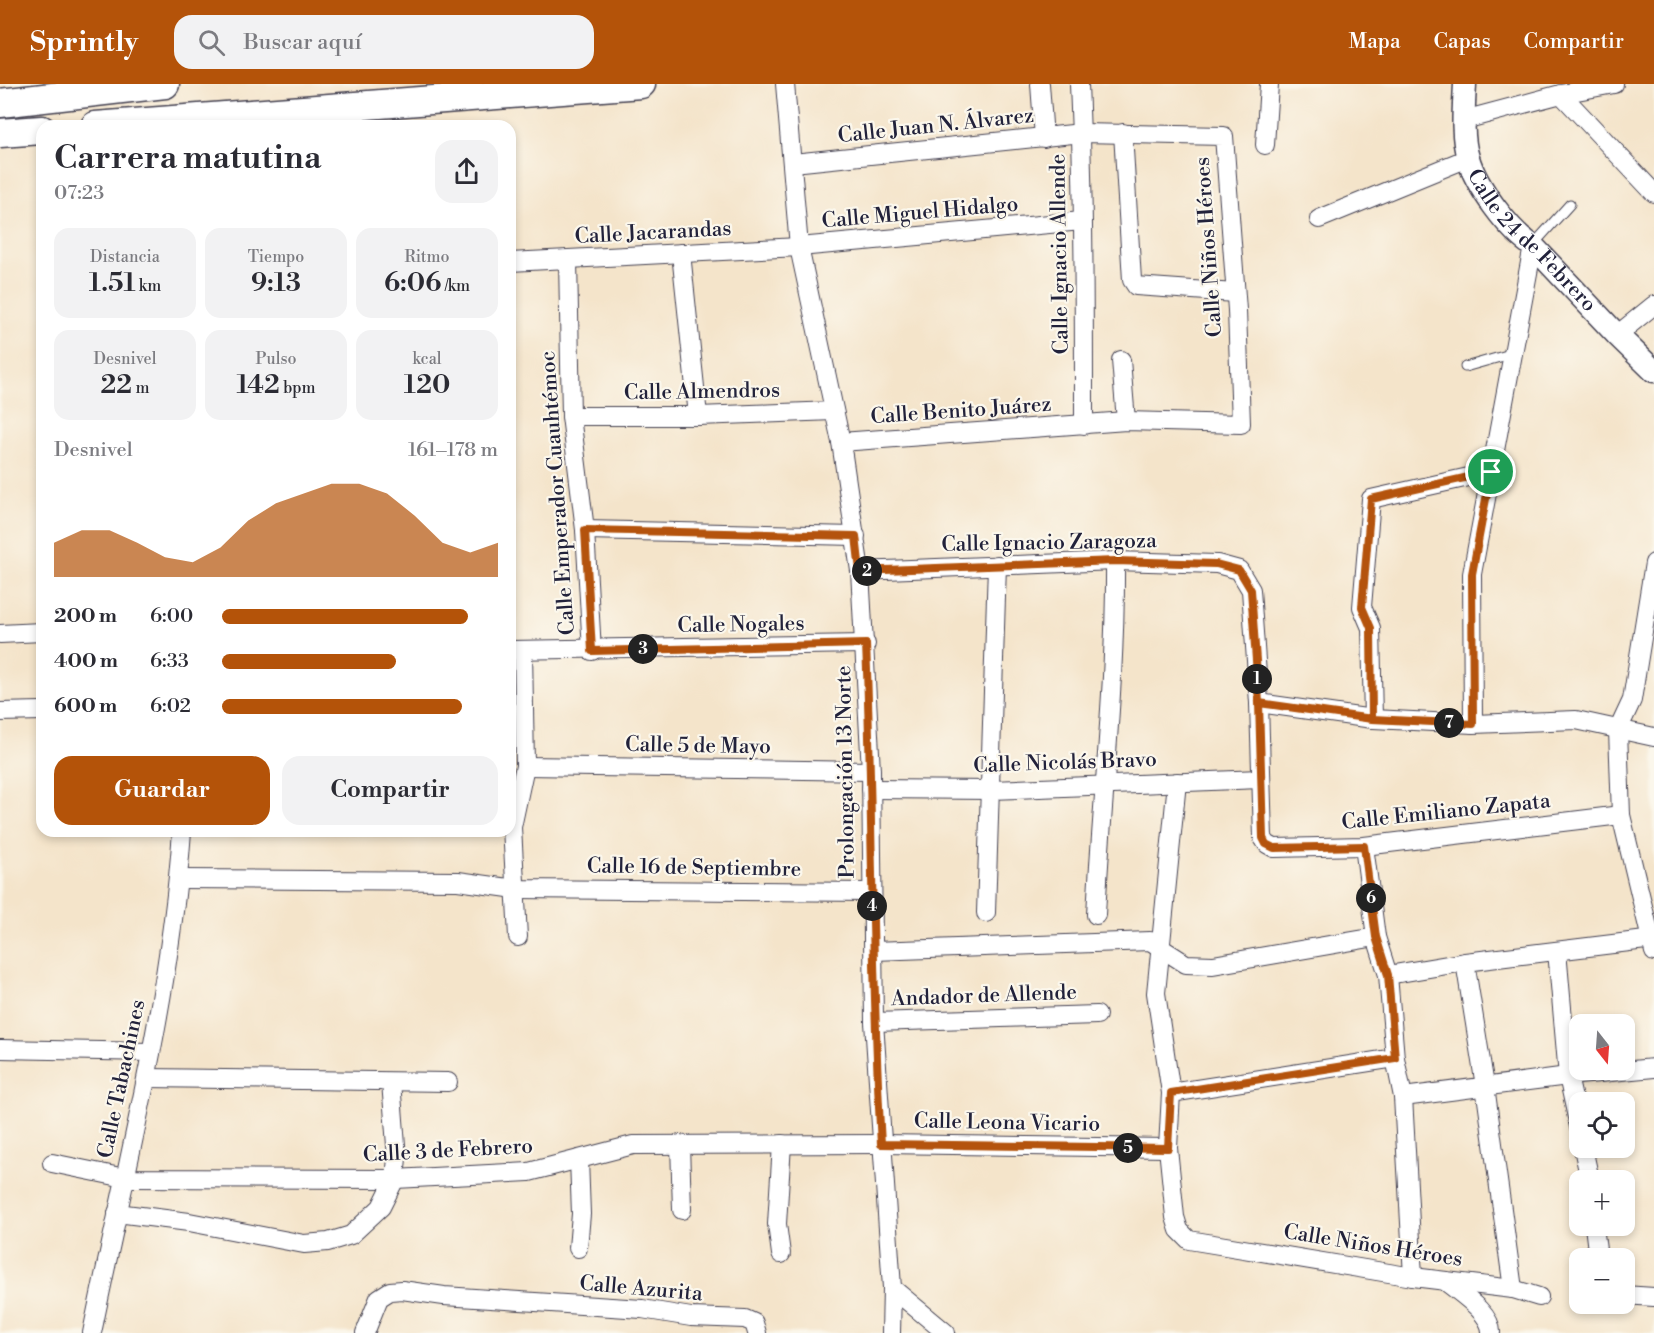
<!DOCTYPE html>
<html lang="es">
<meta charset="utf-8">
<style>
:root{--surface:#fff;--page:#f2f2f3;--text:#2b2b33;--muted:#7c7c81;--accent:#b45309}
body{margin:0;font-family:"Libre Bodoni",serif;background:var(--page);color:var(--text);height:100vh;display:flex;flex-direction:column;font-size:22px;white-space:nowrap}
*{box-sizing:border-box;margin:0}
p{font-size:20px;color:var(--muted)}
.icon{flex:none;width:33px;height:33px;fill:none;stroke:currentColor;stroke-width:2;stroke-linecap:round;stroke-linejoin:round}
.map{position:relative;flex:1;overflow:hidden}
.sheet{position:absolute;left:36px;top:36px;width:480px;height:717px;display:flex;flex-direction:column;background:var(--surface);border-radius:18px;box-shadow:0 3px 9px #0003}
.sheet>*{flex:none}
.needle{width:39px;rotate:163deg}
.fabs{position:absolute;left:1569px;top:930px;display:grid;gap:12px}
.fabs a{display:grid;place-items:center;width:66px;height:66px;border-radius:12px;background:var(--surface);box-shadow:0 3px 9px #0003;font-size:30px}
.pin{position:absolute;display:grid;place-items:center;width:51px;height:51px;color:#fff;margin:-26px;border:3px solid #fff;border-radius:50%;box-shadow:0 2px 6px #0007}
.km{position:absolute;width:30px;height:30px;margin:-15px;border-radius:50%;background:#222;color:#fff;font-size:16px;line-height:30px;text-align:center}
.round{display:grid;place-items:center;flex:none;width:63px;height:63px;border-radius:18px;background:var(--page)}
.head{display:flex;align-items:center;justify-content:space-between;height:102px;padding:0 18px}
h1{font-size:33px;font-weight:600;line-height:45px}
.stats{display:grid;grid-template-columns:repeat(3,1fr);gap:9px;height:102px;padding:6px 18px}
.stats div{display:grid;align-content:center;border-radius:15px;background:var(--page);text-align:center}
.stats b{font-size:26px;font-weight:600}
.stats small{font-size:16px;font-weight:400}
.stats p{font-size:16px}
.chart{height:168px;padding:12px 18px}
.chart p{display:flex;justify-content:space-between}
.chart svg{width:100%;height:108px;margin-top:6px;fill:var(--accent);opacity:.7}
.primary-button{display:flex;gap:12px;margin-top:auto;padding:12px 18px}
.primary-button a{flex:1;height:69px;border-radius:18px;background:var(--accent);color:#fff;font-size:24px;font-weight:600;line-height:69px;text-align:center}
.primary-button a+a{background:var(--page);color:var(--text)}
ul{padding:0 18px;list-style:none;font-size:20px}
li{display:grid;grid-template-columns:96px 72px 1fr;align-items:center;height:45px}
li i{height:15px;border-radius:8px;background:var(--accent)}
header{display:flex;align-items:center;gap:36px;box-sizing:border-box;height:84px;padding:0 30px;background:var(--accent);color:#fff}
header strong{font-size:28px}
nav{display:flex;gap:33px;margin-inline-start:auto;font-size:21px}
.search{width:420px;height:54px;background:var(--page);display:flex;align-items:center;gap:15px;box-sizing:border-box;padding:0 21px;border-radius:18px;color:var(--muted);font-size:22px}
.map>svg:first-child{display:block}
</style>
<header>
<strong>Sprintly</strong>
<div class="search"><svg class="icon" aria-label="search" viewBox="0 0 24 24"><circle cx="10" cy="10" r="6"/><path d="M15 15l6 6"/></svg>Buscar aquí</div>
<nav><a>Mapa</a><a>Capas</a><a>Compartir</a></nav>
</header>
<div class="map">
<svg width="1654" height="1249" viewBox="0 0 1654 1249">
<rect width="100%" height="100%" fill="#fbf7ec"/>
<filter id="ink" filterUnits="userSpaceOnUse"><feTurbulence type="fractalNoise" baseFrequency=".0167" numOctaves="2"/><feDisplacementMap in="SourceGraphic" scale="12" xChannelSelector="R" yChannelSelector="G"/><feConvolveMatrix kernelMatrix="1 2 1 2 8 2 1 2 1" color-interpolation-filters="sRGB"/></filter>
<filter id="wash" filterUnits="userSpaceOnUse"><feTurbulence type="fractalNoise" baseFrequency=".008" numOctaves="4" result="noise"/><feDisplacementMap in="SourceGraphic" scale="24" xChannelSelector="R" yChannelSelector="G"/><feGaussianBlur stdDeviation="1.35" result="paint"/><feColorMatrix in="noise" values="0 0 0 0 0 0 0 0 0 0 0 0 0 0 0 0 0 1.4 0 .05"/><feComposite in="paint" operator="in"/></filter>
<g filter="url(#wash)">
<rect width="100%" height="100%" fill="#f4e4ca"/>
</g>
<g filter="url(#ink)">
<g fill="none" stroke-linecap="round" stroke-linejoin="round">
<g stroke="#423f50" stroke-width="11">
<g id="service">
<path d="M 1533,161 L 1570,120"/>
<path d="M 1465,283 L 1514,269"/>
</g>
</g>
<g stroke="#423f50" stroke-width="20">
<g id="minor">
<path d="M 785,0 L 799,163 L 841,358 L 860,487 L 871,687 L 874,938 L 892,1204 L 946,1249"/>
<path d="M 1040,0 L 1044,54"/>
<path d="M 1079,0 C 1084,113 1084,227 1084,341"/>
<path d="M 1561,10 L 1654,109"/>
<path d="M 1464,36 L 1561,10 L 1614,0"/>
<path d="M 1123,49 L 1132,196 L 1136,202 L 1235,209"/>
<path d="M 1265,61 L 1269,0"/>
<path d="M 793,79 L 1082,49 L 1224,52 L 1237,226 L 1241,340 L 1126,337 L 841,358"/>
<path d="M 1319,135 L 1468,74"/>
<path d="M 681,169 L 698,332"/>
<path d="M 568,176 L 571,332 L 585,446 L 592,567"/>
<path d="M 510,178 L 799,163 L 1082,137"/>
<path d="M 1617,251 L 1654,221"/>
<path d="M 1121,276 L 1126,337"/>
<path d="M 571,332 L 698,332 L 834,327"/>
<path d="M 585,446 L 856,452"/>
<path d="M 1654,479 L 1632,616 L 1618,646 L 1621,731 L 1654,868"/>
<path d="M 860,487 L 1115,477 L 1217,480 L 1239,486 L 1251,506 L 1259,619 L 1263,754 L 1267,760 L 1274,764 L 1364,762 L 1621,731"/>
<path d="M 0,550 L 42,548"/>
<path d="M 510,566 L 866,560"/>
<path d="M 1259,619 L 1373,635 L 1473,640 L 1576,636 L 1654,653"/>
<path d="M 0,628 L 42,627"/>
<path d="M 1373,635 L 1371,544 L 1362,523 L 1371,415 L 1491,388"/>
<path d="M 1473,640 L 1472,490 L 1533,162"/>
<path d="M 525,682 L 871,687"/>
<path d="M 1177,698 L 1156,909 L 1171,1009 L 1168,1064 L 1175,1133 L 1179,1146 L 1189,1156 L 1413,1193 L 1513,1205 L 1539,1213"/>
<path d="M 871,705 L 992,706 L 1260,695"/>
<path d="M 1364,762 L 1376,853 L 1388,891 L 1395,974 L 1403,1013 L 1413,1193"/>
<path d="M 179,795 L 458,797 L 516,805 L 871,808"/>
<path d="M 986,829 L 997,481"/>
<path d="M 1096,831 C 1102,713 1116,595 1115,477"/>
<path d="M 518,853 L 512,743 L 525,682 L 523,566"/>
<path d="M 874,867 L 1150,857 L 1186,880 L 1213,881 L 1376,853"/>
<path d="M 1557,867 L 1568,992 L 1580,1047"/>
<path d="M 1465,878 L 1485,1002 L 1513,1205"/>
<path d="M 1388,891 L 1465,878 L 1654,855"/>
<path d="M 874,938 L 1097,931"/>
<path d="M 0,965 L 151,968"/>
<path d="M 147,994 L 448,998"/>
<path d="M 1171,1009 L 1395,974"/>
<path d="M 1403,1013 L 1568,992 L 1654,984"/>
<path d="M 680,1060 L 682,1126"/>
<path d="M 1583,1064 L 1590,1096"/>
<path d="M 52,1079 L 125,1094 L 395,1095 L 529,1088 L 633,1061 L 881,1060 L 1168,1064"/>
<path d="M 117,1129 L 189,1138 L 304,1160 L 328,1158 L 351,1151 L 381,1123 L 395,1095 L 397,1074 L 391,998"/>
<path d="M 1594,1142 L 1598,1174"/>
<path d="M 578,1164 L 581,1130 L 579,1075"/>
<path d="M 781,1170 L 777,1140 L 782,1060"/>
<path d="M 1445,1197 C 1459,1209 1492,1229 1491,1249"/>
<path d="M 1624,1211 L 1654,1213"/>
<path d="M 92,1249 C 126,1082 170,917 182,747"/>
<path d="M 365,1249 L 379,1214 L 390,1207 L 402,1206 L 444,1212 L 642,1225 L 691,1233 L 745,1235 L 754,1239 L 757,1249"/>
<path d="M 891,1249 L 892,1204"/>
</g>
</g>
<g stroke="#423f50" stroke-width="25">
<g id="tertiary">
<path id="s1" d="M 1465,0 C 1464,23 1461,51 1468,74 C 1476,102 1509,147 1533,162 L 1617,251 L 1654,287"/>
</g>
</g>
<g stroke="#423f50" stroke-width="31">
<g id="primary">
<path d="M 0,19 L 165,0"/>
<path d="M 95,42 L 641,0"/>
<path d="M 0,49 L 42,46"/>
</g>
</g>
<use href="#service" stroke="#fff" stroke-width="9"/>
<use href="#minor" stroke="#fff" stroke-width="18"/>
<use href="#tertiary" stroke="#fff" stroke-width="22"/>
<use href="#primary" stroke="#fff" stroke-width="28"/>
</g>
</g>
<g fill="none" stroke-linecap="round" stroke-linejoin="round" filter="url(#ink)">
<g stroke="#fff" stroke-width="12">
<path id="route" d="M 1491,388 L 1371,415 L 1362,523 L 1371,544 L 1372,635 L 1259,619 L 1251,506 L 1239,486 L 1216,480 L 1115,477 L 860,487 L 856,452 L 585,446 L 592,567 L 866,560 C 873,727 871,894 881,1060 L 1168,1064 L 1171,1009 L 1395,974 L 1388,891 L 1376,853 L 1364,762 L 1274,764 L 1266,760 L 1263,754 L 1259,619 L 1372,635 L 1473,640 L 1472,490 L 1491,388"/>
</g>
<use href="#route" stroke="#b45309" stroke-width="8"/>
</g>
<g text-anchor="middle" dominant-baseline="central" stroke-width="4.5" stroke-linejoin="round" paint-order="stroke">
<g font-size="21" fill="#22223b" stroke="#fbf7ec">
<text transform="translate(936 42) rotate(-6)">Calle Juan N. Álvarez</text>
<text transform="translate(920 129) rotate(-5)">Calle Miguel Hidalgo</text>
<text transform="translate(653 149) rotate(-3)">Calle Jacarandas</text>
<text stroke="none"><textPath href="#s1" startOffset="180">Calle 24 de Febrero</textPath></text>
<text transform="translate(1209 163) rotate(-94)">Calle Niños Héroes</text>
<text transform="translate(1060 170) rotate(-91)">Calle Ignacio Allende</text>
<text transform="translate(702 308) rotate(-1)">Calle Almendros</text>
<text transform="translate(961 327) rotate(-4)">Calle Benito Juárez</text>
<text transform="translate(558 409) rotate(-94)">Calle Emperador Cuauhtémoc</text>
<text transform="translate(1049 459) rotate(-1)">Calle Ignacio Zaragoza</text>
<text transform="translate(741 541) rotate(-1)">Calle Nogales</text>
<text transform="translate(698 662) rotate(1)">Calle 5 de Mayo</text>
<text transform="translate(1065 679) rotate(-2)">Calle Nicolás Bravo</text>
<text transform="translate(846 688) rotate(-91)">Prolongación 13 Norte</text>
<text transform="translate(1446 728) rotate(-6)">Calle Emiliano Zapata</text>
<text transform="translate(694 784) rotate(1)">Calle 16 de Septiembre</text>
<text transform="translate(984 912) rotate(-2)">Andador de Allende</text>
<text transform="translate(122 995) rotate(-78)">Calle Tabachines</text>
<text transform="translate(1007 1039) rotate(1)">Calle Leona Vicario</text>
<text transform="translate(448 1067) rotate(-3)">Calle 3 de Febrero</text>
<text transform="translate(1373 1162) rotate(9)">Calle Niños Héroes</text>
<text transform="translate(641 1205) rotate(5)">Calle Azurita</text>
</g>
</g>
</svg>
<div class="fabs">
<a><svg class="needle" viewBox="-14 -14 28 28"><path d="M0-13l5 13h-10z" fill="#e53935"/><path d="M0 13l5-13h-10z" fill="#7c7c81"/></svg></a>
<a><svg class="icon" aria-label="locate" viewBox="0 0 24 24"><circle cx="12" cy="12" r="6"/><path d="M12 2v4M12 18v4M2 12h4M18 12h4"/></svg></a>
<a>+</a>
<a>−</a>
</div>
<div class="pin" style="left:1491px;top:388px;background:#1e9e55"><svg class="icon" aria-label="arrive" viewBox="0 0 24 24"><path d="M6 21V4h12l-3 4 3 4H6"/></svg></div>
<b class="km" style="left:1257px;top:595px">1</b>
<b class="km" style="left:867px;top:487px">2</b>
<b class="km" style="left:643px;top:565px">3</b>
<b class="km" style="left:872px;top:822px">4</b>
<b class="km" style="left:1128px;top:1064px">5</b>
<b class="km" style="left:1371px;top:814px">6</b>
<b class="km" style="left:1449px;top:639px">7</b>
<section class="sheet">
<div class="head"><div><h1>Carrera matutina</h1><p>07:23</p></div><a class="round"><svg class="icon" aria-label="share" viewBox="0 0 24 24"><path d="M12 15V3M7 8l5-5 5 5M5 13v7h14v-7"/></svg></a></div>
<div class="stats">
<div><p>Distancia</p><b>1.51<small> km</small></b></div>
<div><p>Tiempo</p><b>9:13</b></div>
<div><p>Ritmo</p><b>6:06<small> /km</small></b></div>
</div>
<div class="stats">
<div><p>Desnivel</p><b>22<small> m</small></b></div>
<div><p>Pulso</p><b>142<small> bpm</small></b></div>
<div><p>kcal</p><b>120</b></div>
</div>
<div class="chart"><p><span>Desnivel</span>161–178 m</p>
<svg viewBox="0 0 160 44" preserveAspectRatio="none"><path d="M0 44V30L10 25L20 25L30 30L40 36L50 38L60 32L70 21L80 14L90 10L100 6L110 6L120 10L130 19L140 30L150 34L160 30V44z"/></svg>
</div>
<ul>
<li><b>200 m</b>6:00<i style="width:89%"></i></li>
<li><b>400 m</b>6:33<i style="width:63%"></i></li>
<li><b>600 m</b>6:02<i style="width:87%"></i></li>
</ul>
<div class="primary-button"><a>Guardar</a><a>Compartir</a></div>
</section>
</div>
